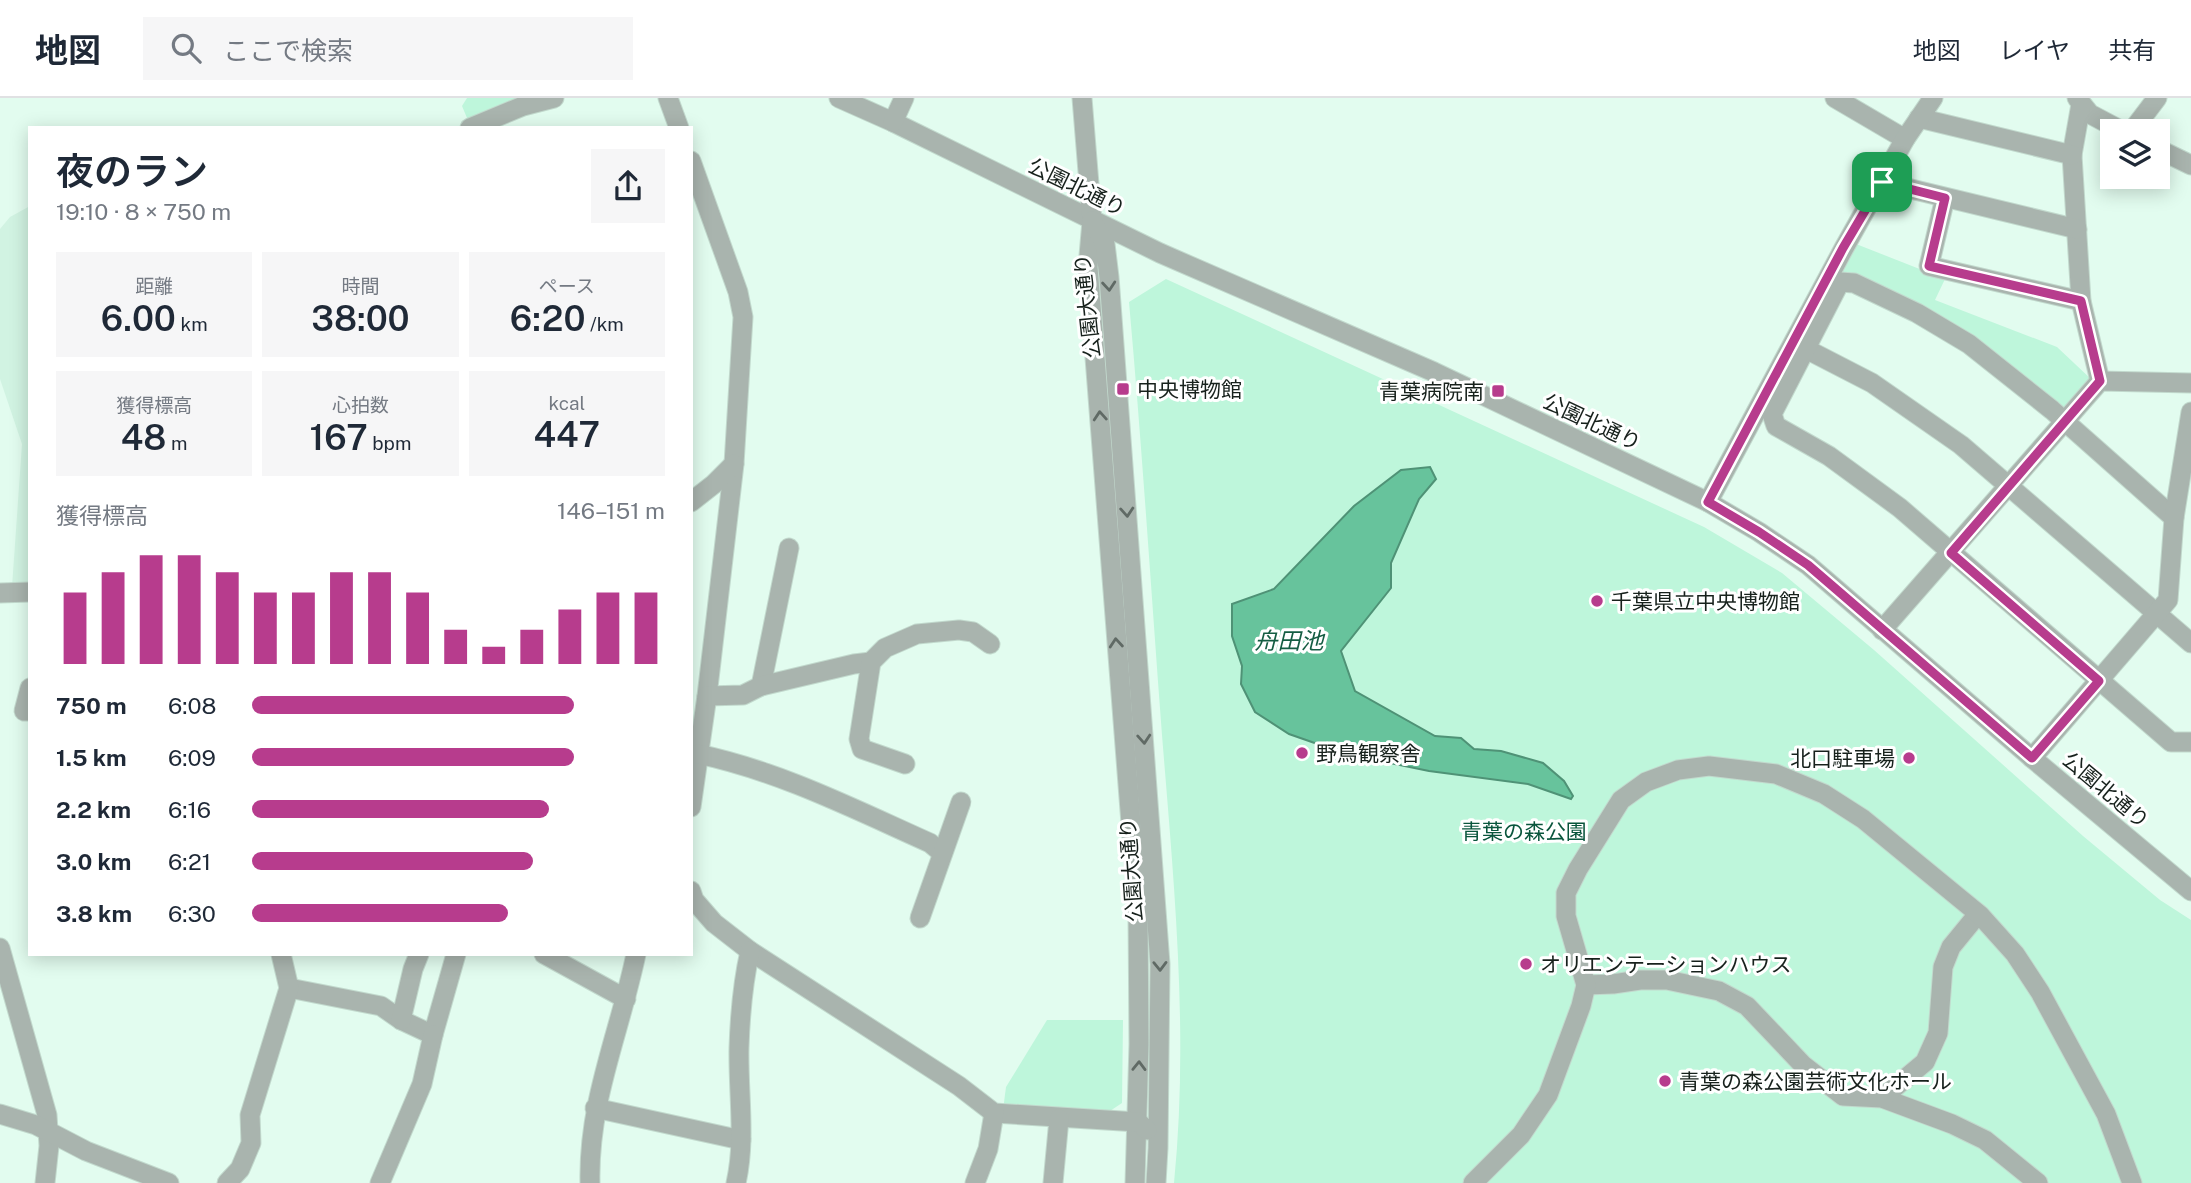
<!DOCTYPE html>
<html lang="ja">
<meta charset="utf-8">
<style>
:root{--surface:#fff;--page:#f6f6f7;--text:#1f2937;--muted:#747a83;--line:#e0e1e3;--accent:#b73c8d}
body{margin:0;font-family:"Public Sans","Noto Sans JP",sans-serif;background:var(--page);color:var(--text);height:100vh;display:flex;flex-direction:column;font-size:26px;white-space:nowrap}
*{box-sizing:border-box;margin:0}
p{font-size:23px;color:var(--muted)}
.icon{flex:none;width:38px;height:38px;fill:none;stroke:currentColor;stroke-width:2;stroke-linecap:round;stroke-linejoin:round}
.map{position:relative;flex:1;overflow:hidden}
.side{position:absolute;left:28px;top:28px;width:665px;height:830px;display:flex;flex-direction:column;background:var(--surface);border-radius:0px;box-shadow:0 4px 18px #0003}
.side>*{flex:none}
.controls{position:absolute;left:2100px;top:21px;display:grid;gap:14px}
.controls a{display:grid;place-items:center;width:70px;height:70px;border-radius:0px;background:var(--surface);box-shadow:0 4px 18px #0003;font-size:35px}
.pin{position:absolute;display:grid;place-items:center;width:60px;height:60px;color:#fff;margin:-30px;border-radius:14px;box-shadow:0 4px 10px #0006}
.round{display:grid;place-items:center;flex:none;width:74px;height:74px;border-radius:0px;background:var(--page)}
.headline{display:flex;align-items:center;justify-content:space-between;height:119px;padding:0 28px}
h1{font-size:38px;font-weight:600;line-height:52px}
.metrics{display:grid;grid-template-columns:repeat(3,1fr);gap:10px;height:119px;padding:7px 28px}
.metrics div{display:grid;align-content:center;border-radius:0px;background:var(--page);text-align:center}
.metrics b{font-size:35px;font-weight:600}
.metrics small{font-size:19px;font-weight:400}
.metrics p{font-size:19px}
.chart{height:196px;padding:14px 28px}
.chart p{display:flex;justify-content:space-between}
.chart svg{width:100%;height:126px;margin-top:7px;stroke:var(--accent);stroke-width:6}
ul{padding:0 28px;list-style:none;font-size:23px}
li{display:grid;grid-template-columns:112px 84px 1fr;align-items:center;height:52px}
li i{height:18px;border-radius:9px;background:var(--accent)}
header{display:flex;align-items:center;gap:42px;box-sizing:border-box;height:98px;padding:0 35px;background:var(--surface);border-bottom:2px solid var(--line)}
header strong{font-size:33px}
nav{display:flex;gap:38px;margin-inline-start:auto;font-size:24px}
.search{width:490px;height:63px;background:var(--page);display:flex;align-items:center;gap:18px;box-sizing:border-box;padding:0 24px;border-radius:0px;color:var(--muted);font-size:26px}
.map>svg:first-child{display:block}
</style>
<header>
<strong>地図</strong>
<div class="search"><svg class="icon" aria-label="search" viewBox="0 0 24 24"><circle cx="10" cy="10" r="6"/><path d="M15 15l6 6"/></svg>ここで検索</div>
<nav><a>地図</a><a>レイヤ</a><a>共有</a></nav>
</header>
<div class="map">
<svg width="2191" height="1085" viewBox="0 0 2191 1085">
<rect width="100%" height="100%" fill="#e2fcef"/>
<path fill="#d1f3e2" d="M 30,108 L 30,490 L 12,489 L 22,346 L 0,281 L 0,131 L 10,119 Z"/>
<g fill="#bef6db">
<path d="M 467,0 L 544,0 L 470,27 L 462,8 Z"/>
<path d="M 1851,144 L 1945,181 L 1935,202 L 2057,249 L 2092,282 L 2061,316 L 1837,173 Z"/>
<path d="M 1166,181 L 1704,429 L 1782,475 L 1874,552 L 2083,738 L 2160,802 L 2191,822 L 2191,1085 L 1174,1085 C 1189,936 1174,786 1162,637 C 1151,492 1142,348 1129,204 Z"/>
<path d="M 1047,922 L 1123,922 L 1122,1005 L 1107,1015 L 1003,1012 L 1006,989 Z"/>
</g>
<path fill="#67c39c" stroke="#4f9276" stroke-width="2" d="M 1430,369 L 1436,381 L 1419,401 L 1391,465 L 1391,490 L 1341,553 L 1355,593 L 1435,638 L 1461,640 L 1474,651 L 1501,653 L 1543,665 L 1564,683 L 1573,698 L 1571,701 L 1528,686 L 1429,673 L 1346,656 L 1289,636 L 1255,614 L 1241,586 L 1242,568 L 1232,538 L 1232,506 L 1274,491 L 1354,408 L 1401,372 Z"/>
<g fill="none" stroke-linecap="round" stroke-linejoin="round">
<g stroke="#c2d9cd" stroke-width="21">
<g id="minor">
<path d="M 668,0 L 679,30"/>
<path d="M 839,0 L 893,24 L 1160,155 L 1434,274 L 1708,404 L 1759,434 L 1808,467 L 2032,660 L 2191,793"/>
<path d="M 1082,0 L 1092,123 L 1088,169 L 1138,816 L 1139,946 L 1135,1085"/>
<path d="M 1835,0 L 1905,41"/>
<path d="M 2077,0 L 2090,16 L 2122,33"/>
<path d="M 2081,6 L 2072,57 L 2081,203 L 2100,283"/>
<path d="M 1919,20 L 2072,57"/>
<path d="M 893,24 L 904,0"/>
<path d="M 470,30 L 523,8 L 554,0"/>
<path d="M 2132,33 L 2157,0"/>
<path d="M 2158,51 L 2191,67"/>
<path d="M 691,63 L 738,194 L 743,219 L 734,366 L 707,598 L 691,709"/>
<path d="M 1882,84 L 2077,131"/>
<path d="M 1945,100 L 1929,168 L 2081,203"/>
<path d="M 1092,123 L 1105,146 L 1109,179 L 1160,866 L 1158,1050 L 1156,1085"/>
<path d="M 1806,251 L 1872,285 L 1961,347 L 2191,545"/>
<path d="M 691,404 L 714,386 L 734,366"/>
<path d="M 1708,404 L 1844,150 L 1905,41 L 1933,0"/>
<path d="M 2174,420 L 2052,312 L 1969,246 L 1917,215 L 1854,185 L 1840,184 L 1772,316 L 1776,328 L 1829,358 L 1900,410 L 2171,644 L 2191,644"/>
<path d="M 0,495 L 30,494"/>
<path d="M 1882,532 L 2100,283 L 2191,285"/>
<path d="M 761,588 L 789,450"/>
<path d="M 30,590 L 24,613 L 30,613"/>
<path d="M 707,598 L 743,597 L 761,588 L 854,566 L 871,564"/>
<path d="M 698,656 C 779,673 854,711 930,745 L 942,755"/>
<path d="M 2032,660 L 2168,502 L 2174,420 L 2191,314"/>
<path d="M 905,666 L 862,651 L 859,641 L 871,564 L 885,550 L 917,536 L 959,532 L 973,534 L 990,546"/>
<path d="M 691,793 L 694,802 L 714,825 L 750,853 L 959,988 L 994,1015 L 1138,1024 L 1147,1032"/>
<path d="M 920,820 L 961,704"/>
<path d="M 0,850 L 47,1017 L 49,1048 L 45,1085"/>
<path d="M 544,856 L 626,901"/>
<path d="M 1586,887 L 1613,886 L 1640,882 L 1667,882 L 1719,893 L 1747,908 L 1803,967 L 1843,998 L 1882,1000 L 1952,1026 L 1985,1042 L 2038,1085"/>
<path d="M 289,890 L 381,908 L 401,922 L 433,937 L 456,856"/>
<path d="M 401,922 L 413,871 L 419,856"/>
<path d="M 1882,1000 L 1925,964 L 1938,935 L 1943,869 L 1951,849 L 1978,816"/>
<path d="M 595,1010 L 741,1042"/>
<path d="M 0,1016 L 36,1027 L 86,1053 L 169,1085"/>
<path d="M 227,1085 L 240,1071 L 251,1045 L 250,1017 L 289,890 L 281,856"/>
<path d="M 380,1085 L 422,986 L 433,937"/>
<path d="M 590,1085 C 588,1003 620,934 636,856"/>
<path d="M 736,1085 C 746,1041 738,995 739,950 C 740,918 743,884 750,853"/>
<path d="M 975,1085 L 988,1051 L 994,1015"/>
<path d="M 1053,1085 L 1059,1021"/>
<path d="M 1473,1085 L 1521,1037 L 1548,997 L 1581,908 L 1586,887 L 1566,818 L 1566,795 L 1578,771 L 1621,702 L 1646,684 L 1678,672 L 1709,668 L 1776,676 L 1824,696 L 1863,721 L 1980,817 L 2015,856 L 2040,894 L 2106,1016 L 2132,1085"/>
</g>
</g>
<use href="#minor" stroke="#a9b4ae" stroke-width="19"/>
</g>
<defs><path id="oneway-chevron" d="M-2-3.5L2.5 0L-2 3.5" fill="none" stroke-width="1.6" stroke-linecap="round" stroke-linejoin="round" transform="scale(1.75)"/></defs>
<g stroke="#606a65">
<use href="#oneway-chevron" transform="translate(1109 188) rotate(85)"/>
<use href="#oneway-chevron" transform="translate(1100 318) rotate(-94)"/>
<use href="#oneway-chevron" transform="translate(1127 414) rotate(86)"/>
<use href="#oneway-chevron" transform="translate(1116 545) rotate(-95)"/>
<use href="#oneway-chevron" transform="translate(1144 641) rotate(86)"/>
<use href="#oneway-chevron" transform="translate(1160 868) rotate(89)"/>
<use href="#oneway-chevron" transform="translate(1139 968) rotate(-89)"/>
</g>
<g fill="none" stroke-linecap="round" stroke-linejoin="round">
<g stroke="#fff" stroke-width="14">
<path id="route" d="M 1882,84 L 1945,100 L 1929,168 L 2081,203 L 2100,283 L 1951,455 L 2099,583 L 2032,660 L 1808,467 L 1759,434 L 1708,404 L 1843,150 Z"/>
</g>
<use href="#route" stroke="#b73c8d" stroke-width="9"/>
</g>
<g fill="#b73c8d" stroke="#fff" stroke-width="2.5">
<rect x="1116" y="284" width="14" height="14" rx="3.5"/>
<rect x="1491" y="286" width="14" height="14" rx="3.5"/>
<circle cx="1597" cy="503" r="7"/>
<circle cx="1302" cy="655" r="7"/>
<circle cx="1909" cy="660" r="7"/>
<circle cx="1526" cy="866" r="7"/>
<circle cx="1665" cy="983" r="7"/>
</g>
<g text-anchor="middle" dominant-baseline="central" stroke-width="6" stroke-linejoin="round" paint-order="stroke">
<g font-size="21" fill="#17211c" stroke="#fff">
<text transform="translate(1077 89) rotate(26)">公園北通り</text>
<text transform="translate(1087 208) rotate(-96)">公園大通り</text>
<text transform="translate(1592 324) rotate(25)">公園北通り</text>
<text transform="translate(2106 692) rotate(40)">公園北通り</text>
<text transform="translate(1131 772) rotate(-94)">公園大通り</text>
</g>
<g font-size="21" fill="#17211c" stroke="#fff" text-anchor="start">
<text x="1137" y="291">中央博物館</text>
<text x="1484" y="293" text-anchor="end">青葉病院南</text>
<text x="1611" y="503">千葉県立中央博物館</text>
<text x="1316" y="655">野鳥観察舎</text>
<text x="1895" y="660" text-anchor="end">北口駐車場</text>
<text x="1540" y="866">オリエンテーションハウス</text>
<text x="1679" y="983">青葉の森公園芸術文化ホール</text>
</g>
<g font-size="21" fill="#09553c" stroke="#fff">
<text x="1524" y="733">青葉の森公園</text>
</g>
<g font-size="23" font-style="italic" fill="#155d43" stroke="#fff">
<text x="1289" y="542">舟田池</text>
</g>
</g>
</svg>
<div class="controls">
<a><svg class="icon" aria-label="layers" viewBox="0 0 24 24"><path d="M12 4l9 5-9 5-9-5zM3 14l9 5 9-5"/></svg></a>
</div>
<div class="pin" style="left:1882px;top:84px;background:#1e9e55"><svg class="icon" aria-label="arrive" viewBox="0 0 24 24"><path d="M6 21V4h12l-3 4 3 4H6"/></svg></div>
<section class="side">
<div class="headline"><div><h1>夜のラン</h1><p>19:10 · 8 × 750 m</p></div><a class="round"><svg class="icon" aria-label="share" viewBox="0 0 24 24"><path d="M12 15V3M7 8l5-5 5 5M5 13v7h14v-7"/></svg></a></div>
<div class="metrics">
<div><p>距離</p><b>6.00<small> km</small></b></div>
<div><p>時間</p><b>38:00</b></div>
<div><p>ペース</p><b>6:20<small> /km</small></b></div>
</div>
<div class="metrics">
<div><p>獲得標高</p><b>48<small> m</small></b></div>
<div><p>心拍数</p><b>167<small> bpm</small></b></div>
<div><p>kcal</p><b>447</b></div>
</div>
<div class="chart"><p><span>獲得標高</span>146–151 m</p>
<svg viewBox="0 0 160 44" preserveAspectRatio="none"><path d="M5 44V19M15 44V12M25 44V6M35 44V6M45 44V12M55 44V19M65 44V19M75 44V12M85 44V12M95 44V19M105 44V32M115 44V38M125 44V32M135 44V25M145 44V19M155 44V19"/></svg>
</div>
<ul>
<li><b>750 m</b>6:08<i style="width:78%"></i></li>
<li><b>1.5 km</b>6:09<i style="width:78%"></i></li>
<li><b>2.2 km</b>6:16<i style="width:72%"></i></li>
<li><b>3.0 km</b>6:21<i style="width:68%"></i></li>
<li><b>3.8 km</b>6:30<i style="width:62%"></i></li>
</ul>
</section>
</div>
